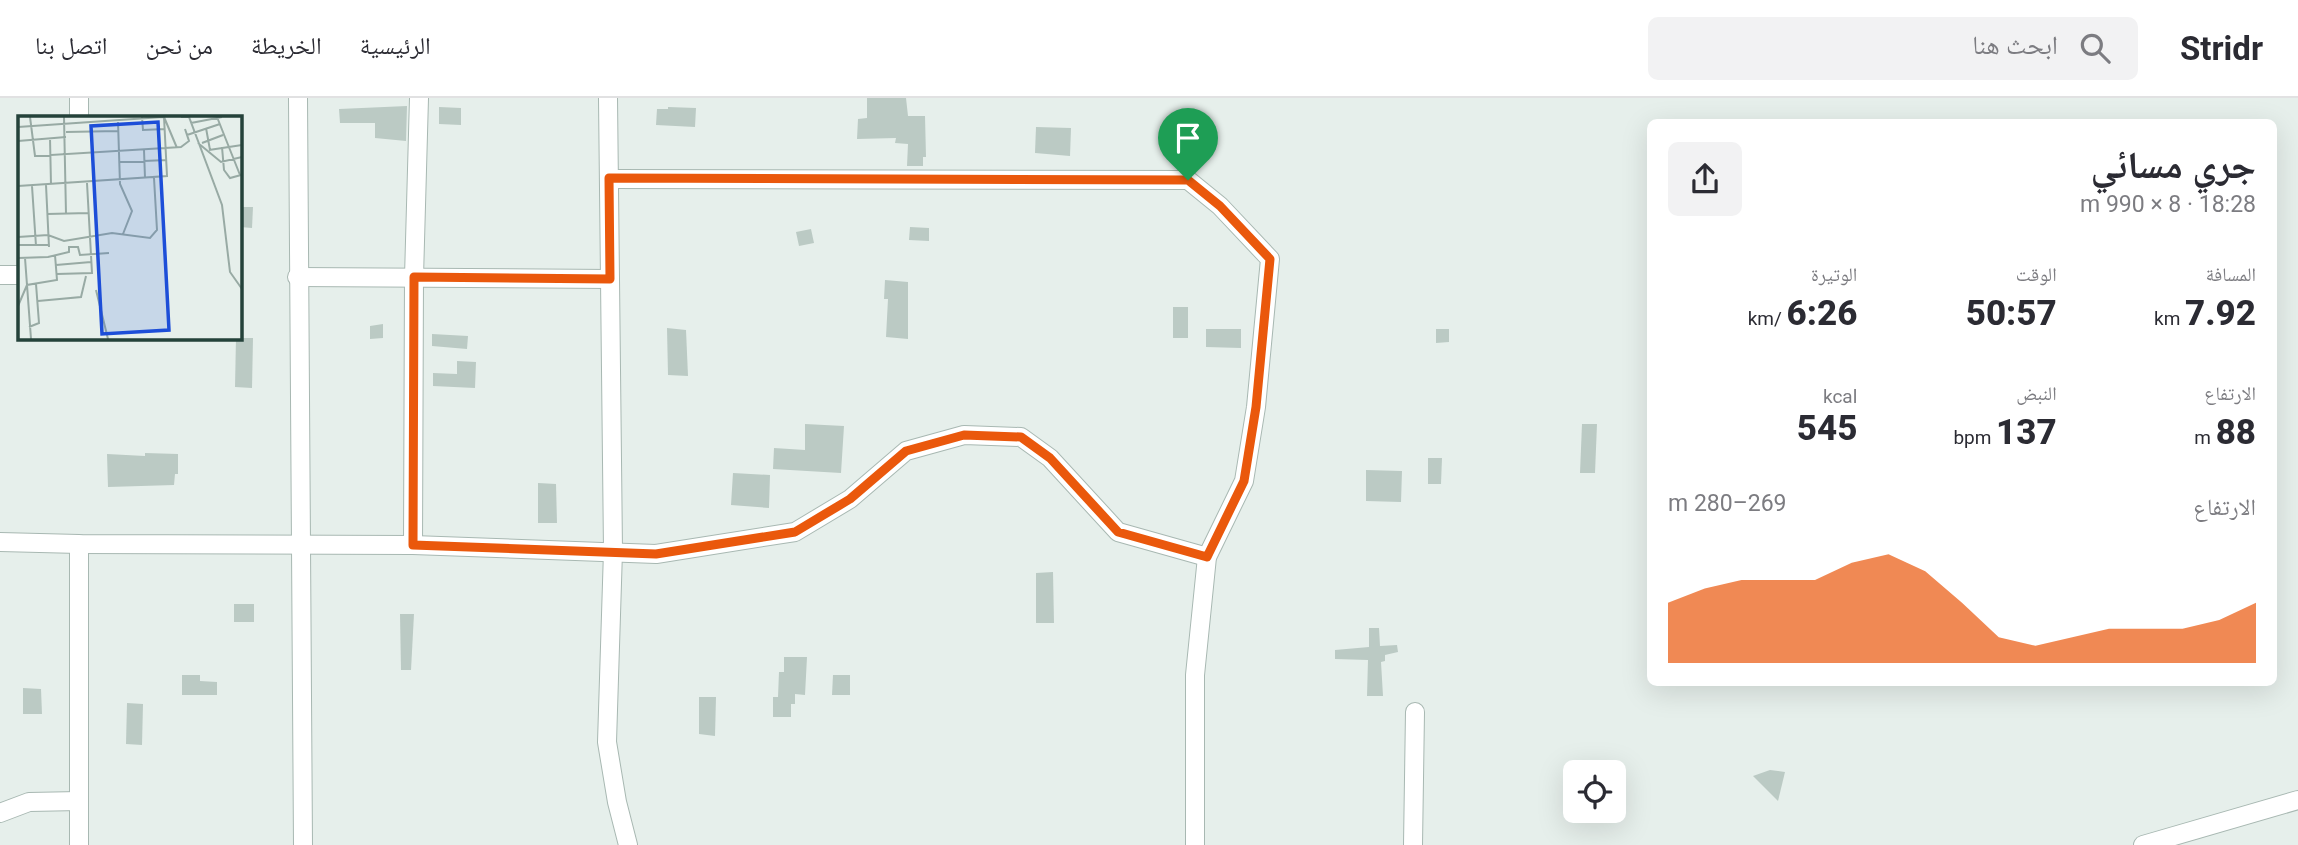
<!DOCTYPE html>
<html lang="ar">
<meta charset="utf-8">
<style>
:root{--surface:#fff;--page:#f2f2f3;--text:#2b2b33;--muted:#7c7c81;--line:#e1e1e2;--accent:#ea580c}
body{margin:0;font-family:Roboto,"Noto Naskh Arabic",sans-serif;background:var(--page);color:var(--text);direction:rtl;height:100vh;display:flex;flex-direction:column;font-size:26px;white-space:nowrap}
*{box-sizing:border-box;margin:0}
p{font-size:23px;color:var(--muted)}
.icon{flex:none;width:38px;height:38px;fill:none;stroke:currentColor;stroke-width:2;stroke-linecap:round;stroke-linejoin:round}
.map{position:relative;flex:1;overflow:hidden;direction:ltr}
.drawer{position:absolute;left:1647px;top:21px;width:630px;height:567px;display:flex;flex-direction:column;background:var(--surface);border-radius:10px;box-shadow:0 7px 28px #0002;direction:rtl}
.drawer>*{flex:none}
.controls{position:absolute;left:1563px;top:662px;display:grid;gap:14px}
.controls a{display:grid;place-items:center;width:63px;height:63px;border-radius:10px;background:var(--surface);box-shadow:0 7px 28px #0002;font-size:35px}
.pin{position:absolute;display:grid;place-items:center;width:60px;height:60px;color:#fff;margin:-72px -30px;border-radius:50% 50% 50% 0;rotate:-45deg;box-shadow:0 0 7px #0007}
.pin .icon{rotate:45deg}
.round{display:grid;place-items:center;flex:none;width:74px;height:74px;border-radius:10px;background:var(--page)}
.head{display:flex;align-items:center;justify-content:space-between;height:119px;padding:0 21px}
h1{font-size:38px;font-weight:800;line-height:52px}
.metrics{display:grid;grid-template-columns:repeat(3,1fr);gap:10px;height:119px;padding:7px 21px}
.metrics div{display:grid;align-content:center}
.metrics b{font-size:35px;font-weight:800}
.metrics small{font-size:19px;font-weight:400}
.metrics p{font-size:19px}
.chart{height:196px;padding:14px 21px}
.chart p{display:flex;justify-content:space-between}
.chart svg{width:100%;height:126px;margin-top:7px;fill:var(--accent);opacity:.7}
header{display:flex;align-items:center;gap:42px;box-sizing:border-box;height:98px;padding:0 35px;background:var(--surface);border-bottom:2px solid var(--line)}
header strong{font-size:33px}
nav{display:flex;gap:38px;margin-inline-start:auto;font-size:24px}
.search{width:490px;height:63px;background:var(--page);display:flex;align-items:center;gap:18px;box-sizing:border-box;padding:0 24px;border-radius:10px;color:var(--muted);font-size:26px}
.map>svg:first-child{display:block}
</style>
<header>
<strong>Stridr</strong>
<div class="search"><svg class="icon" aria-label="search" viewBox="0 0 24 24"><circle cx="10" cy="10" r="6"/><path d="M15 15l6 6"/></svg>ابحث هنا</div>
<nav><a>الرئيسية</a><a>الخريطة</a><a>من نحن</a><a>اتصل بنا</a></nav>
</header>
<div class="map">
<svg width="2298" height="747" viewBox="0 0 2298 747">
<rect width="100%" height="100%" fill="#e6efeb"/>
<g fill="#bbcac4">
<path d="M 867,0 L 906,0 L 908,18 L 925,18 L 926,59 L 923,59 L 923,68 L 907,68 L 908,46 L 895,45 L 896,40 L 857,41 L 858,21 L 867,20 Z"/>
<path d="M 407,8 L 406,43 L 375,40 L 375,25 L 340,25 L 339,11 Z"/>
<path d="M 439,9 L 461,10 L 461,27 L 439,26 Z"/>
<path d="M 668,9 L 696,10 L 695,29 L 656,27 L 657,11 L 668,11 Z"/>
<path d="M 1036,29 L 1071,30 L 1070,58 L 1035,55 Z"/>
<path d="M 240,109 L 253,109 L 252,130 L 240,129 Z"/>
<path d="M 910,129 L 929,130 L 929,143 L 909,142 Z"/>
<path d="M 811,131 L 814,145 L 799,148 L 796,134 Z"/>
<path d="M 885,182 L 908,184 L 908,241 L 886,239 L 888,201 L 884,201 Z"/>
<rect x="1173" y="209" width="15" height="31"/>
<path d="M 383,226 L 383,240 L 370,241 L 370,228 Z"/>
<path d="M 667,230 L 686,232 L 688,278 L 668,277 Z"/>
<path d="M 1206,231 L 1241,231 L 1241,250 L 1206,249 Z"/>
<path d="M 1436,231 L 1449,231 L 1449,244 L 1436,245 Z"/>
<path d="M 432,236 L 468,238 L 467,251 L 432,248 Z"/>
<path d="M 236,240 L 253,240 L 252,290 L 235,289 Z"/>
<path d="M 457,263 L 476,264 L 475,290 L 433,288 L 433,275 L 457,276 Z"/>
<path d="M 805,326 L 844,328 L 841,375 L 773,371 L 774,350 L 805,352 Z"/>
<path d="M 1582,326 L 1597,326 L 1595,375 L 1580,375 Z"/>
<path d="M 145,355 L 178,356 L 178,376 L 175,376 L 174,387 L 108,389 L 107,356 L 145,358 Z"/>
<path d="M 1428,360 L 1442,360 L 1441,386 L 1428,386 Z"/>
<path d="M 1366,372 L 1402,373 L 1401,404 L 1366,403 Z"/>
<path d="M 733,375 L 770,377 L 769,410 L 731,407 Z"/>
<path d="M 538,385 L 556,386 L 557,425 L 538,425 Z"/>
<path d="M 1053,474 L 1054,525 L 1036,525 L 1036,475 Z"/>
<rect x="234" y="506" width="20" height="18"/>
<path d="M 400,516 L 414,516 L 411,572 L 401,572 Z"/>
<path d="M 1369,530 L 1379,530 L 1380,548 L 1397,547 L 1398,554 L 1385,557 L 1385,563 L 1381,564 L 1383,598 L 1367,598 L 1368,562 L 1335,561 L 1335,552 L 1369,549 Z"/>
<path d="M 784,559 L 807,559 L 805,597 L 795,596 L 795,606 L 791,606 L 791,619 L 773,619 L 773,599 L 778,599 L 779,574 L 784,574 Z"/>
<path d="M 182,577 L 200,577 L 200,583 L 217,584 L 217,597 L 182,597 Z"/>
<path d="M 833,577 L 850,577 L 850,597 L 832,597 Z"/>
<path d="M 23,590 L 41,591 L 42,616 L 23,616 Z"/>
<path d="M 699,599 L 716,599 L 715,638 L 699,636 Z"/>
<path d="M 127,605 L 143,606 L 142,647 L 126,646 Z"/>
<path d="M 1770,672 L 1785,674 L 1778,703 L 1753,678 Z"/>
</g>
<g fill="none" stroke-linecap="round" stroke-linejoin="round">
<g stroke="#a8b8b2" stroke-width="20">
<g id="minor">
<path d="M 79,0 L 79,19"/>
<path d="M 298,0 L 303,747"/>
<path d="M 608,0 L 613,453 L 607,644 L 617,704 L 628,747"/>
<path d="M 609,81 L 1188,82 L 1220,108 L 1270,161 L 1256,309 L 1244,383 L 1207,459 L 1195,577 L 1195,747"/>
<path d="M 0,177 L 19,177"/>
<path d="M 297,179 L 610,181"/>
<path d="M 0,444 L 79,446 L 413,447 L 656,456 L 795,434 L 850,401 L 906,353 L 964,337 L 1021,339 L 1050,360 L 1118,434 L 1207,459"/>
<path d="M 79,446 L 79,747"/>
<path d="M 413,447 L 414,179 L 419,0"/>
<path d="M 0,715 L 29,704 L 79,703"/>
<path d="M 1413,747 L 1415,614"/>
<path d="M 2143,747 L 2298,702"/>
</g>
</g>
<use href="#minor" stroke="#fff" stroke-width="18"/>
</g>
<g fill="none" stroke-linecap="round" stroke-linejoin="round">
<g stroke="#fff" stroke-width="14">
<path id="route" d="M 609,80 L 1188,82 L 1220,108 L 1270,161 L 1256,309 L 1244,383 L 1207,459 L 1118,434 L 1050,360 L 1021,339 L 964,337 L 906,353 L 850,401 L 795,434 L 656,456 L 413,447 L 414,179 L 610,181 Z"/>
</g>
<use href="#route" stroke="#ea580c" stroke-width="9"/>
</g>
<g transform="translate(18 18)">
<rect width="224" height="224" fill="#e6efeb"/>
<path fill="none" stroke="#98aaa4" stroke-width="2" d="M 12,1 L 17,40 L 163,31 L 171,25 L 167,13M 46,1 L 48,98M 124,1 L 125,14 L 147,13M 146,1 L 159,32M 163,1 L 171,1 L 204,89 L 212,156 L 224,173M 199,1 L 222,59M 100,6 L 102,68 L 114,95 L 105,118M 173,7 L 204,1M 0,11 L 145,1M 188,12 L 192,34M 48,16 L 100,15M 169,19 L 202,8M 32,22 L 33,69M 0,25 L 48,21M 180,27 L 203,46 L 224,41M 184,27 L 205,19M 204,31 L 206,54 L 212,62 L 223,59M 126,34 L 127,62M 191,34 L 224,29M 102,46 L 149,44M 28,69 L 31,131M 0,70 L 149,60 L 146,1M 14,70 L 18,130M 29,98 L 71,97M 0,121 L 30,119 L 46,125 L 94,117 L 132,122 L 139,114 L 136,62M 0,129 L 30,129M 0,142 L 30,141 L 51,136 L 51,131 L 60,131 L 62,139 L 91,137M 7,142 L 13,223M 38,149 L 73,146M 39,158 L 74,157 L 69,67M 78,174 L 90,223M 20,185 L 63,181 L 68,160M 0,190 L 9,169 L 39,164 L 37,139M 11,211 L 21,207 L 18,168"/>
<path fill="#1d4ed8" fill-opacity="0.15" stroke="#1d4ed8" stroke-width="3.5" d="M 140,6 L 151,214 L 84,218 L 73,10 Z"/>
<rect width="224" height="224" fill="none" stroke="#24423a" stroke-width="3.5"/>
</g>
</svg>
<div class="controls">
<a><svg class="icon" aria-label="locate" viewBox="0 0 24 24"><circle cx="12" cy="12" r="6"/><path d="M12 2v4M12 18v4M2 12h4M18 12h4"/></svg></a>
</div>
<div class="pin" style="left:1188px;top:82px;background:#1e9e55"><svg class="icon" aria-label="arrive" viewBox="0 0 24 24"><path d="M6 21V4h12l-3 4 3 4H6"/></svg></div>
<section class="drawer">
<div class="head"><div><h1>جري مسائي</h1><p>18:28 · 8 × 990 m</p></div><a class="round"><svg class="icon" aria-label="share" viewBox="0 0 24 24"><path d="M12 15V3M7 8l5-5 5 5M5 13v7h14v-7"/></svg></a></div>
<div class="metrics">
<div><p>المسافة</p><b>7.92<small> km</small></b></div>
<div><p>الوقت</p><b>50:57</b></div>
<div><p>الوتيرة</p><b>6:26<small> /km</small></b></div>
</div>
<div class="metrics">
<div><p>الارتفاع</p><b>88<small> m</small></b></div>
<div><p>النبض</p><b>137<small> bpm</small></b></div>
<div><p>kcal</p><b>545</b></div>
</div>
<div class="chart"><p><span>الارتفاع</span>269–280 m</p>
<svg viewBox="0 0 160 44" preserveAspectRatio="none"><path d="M0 44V23L10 18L20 15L30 15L40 15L50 9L60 6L70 12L80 23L90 35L100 38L110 35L120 32L130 32L140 32L150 29L160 23V44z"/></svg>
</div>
</section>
</div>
